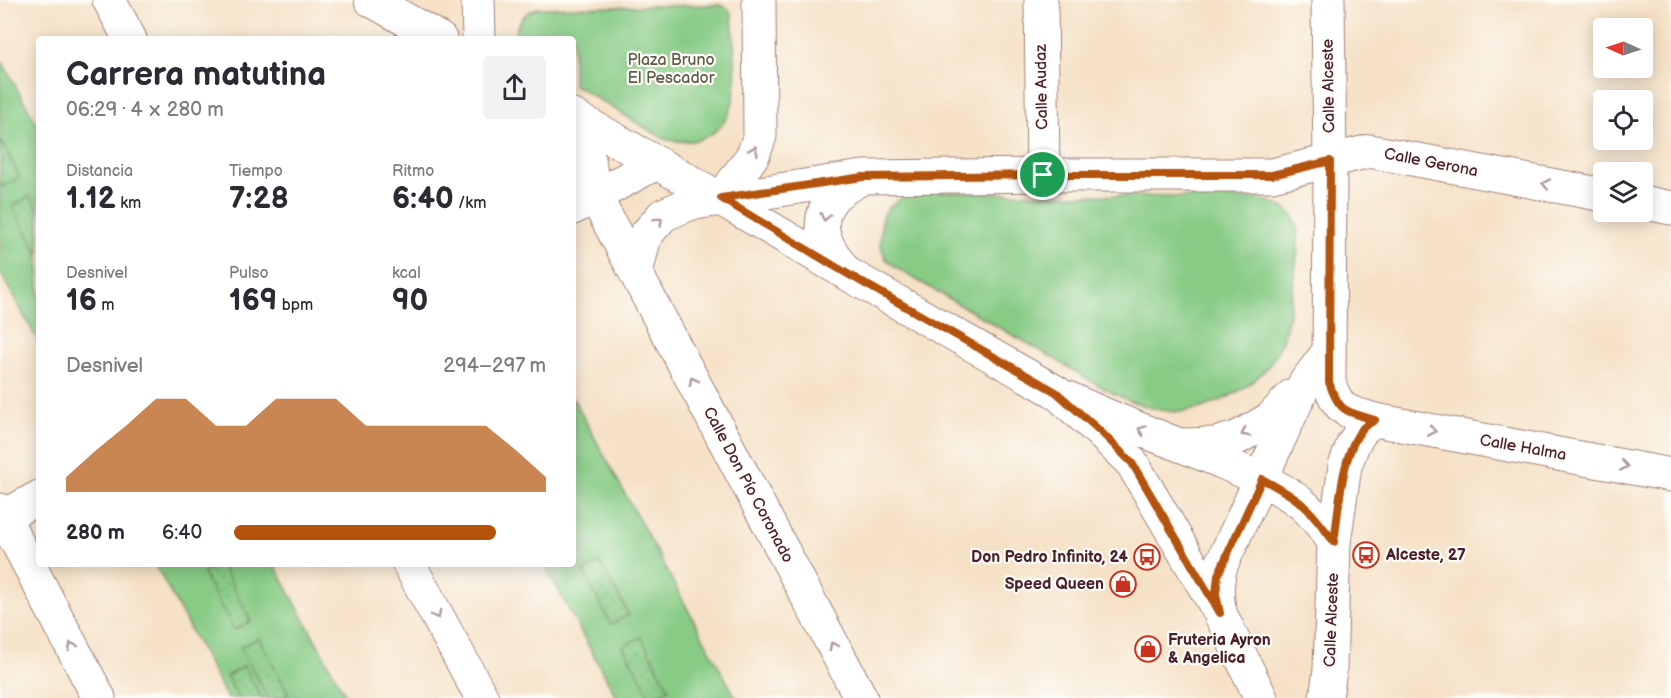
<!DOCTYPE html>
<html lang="es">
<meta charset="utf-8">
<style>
:root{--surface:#fff;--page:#f2f2f3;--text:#2b2b33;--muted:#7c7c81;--accent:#b45309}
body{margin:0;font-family:"Balsamiq Sans",sans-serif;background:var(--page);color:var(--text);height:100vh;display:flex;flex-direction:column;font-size:22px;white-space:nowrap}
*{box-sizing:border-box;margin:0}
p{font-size:20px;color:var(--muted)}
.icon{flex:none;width:33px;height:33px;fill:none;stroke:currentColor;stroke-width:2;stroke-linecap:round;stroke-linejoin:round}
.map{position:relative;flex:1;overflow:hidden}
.drawer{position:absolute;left:36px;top:36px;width:540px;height:531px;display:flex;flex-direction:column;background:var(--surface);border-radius:6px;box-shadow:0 3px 15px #0003}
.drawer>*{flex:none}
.needle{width:39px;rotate:273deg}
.buttons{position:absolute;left:1593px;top:18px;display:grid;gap:12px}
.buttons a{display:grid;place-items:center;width:60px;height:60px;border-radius:6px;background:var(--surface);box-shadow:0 3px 15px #0003;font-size:30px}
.pin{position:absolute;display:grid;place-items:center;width:51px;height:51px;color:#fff;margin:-26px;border:3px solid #fff;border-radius:50%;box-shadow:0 2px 6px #0007}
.round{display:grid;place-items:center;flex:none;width:63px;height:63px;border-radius:6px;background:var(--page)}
.overview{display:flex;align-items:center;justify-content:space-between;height:102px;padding:0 30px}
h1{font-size:33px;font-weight:700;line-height:45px}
.figures{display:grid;grid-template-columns:repeat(3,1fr);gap:9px;height:102px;padding:6px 30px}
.figures div{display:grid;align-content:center}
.figures b{font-size:30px;font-weight:700}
.figures small{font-size:16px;font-weight:400}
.figures p{font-size:16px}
.chart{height:168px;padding:12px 30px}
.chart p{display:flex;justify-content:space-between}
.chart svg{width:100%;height:108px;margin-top:6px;fill:var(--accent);opacity:.7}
ul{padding:0 30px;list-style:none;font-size:20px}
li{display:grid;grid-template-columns:96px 72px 1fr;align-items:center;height:45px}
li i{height:15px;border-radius:8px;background:var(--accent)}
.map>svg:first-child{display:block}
</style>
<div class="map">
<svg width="1671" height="698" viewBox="0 0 1671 698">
<defs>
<pattern id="garden-dots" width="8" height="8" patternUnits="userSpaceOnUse" patternTransform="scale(1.5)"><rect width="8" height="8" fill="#87cb85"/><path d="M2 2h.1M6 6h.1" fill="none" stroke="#76ae73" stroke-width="1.8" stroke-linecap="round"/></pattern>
</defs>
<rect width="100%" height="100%" fill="#fdfcf7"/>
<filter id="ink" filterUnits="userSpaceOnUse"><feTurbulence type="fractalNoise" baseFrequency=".0167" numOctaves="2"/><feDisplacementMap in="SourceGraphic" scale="12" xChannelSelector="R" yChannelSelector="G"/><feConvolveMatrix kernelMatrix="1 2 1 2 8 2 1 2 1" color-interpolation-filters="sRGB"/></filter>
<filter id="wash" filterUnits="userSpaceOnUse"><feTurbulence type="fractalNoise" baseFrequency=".008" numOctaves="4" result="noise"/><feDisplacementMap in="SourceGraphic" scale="24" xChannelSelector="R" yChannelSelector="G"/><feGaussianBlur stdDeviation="1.35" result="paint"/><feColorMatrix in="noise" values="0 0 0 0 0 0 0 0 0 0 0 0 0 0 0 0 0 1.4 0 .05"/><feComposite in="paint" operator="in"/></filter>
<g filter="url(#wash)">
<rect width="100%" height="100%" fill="#f5e1c6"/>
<g fill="#87cb85" stroke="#687558" stroke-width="1.5">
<path d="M 718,5 C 726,6 729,8 732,15 C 733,38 737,67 735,89 C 731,131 703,148 664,139 L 573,84 L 573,39 L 514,39 C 517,22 521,15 537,8 Z"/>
<path d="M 0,58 L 39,128 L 39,343 L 0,272 Z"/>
<path d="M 911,191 L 1259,199 C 1271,202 1284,205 1292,215 C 1302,227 1297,258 1295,272 C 1286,334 1286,369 1224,399 C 1207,407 1185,414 1167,411 C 1126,406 1083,376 1048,355 C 998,327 948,298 898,269 L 886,259 L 880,245 L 882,217 L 889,207 Z"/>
<path d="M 573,398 L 736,698 L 617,698 L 544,564 L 573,564 Z"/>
<path d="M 155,564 L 274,564 L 347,698 L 227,698 Z"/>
</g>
<g fill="url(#garden-dots)" stroke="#687558" stroke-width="1.5">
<path d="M 0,140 L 20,177 L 2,187 L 0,183 Z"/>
<path d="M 30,196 L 39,213 L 39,256 L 12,206 Z"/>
<path d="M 600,562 L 629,615 L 611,624 L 583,572 Z"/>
<path d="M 221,564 L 251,621 L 234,630 L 203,573 Z"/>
<path d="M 641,637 L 669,689 L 653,698 L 651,698 L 623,646 Z"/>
<path d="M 259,638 L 289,694 L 283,698 L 268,698 L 240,647 Z"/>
<path d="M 244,666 L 262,698 L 239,698 L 226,676 Z"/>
</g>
</g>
<g filter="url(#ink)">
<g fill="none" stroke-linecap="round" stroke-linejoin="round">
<g stroke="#a08078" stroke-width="35">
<g id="minor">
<path d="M 109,0 L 130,39"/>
<path d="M 478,0 L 479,39"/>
<path d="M 1041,0 L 1043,175"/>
<path d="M 1328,0 L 1330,161 L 1329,382 C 1339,413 1346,411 1375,420 L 1671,475"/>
<path d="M 582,122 L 595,196 L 861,698"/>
<path d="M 721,199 L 753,155 L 760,136 L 759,0"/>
<path d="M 1642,202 L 1671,208"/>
<path d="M 573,208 L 656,163"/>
<path d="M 636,273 L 645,236 L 663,215 L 689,204 L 863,177 L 1043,175 L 1272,175 L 1370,151 L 1604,195"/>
<path d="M 846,273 C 830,252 811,226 831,200 C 838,190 851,184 862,178"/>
<path d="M 1068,398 C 1119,423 1172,441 1224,463 C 1251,475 1278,485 1301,503 C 1314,514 1324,528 1334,542"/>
<path d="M 1184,445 L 1216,444 L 1239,437 L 1270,419 L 1293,395"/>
<path d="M 0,510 L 99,698"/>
<path d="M 0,519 L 39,497"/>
<path d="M 409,564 L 482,698"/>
<path d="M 1220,613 C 1216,595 1216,580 1222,563 L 1305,383 L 1329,351"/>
<path d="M 1326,698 L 1330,670 L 1334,542 L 1345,466 L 1353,444 L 1363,428 L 1375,420"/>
</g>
</g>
<g stroke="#a08078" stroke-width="35">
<g id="tertiary">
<path d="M 371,0 L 440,39"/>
<path d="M 573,116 L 721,199 L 846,273 L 1056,392 L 1099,431 L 1132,463 L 1220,613 L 1261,698"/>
</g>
</g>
<use href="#minor" stroke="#fff" stroke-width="33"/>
<use href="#tertiary" stroke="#fff" stroke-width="33"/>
</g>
<defs><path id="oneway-chevron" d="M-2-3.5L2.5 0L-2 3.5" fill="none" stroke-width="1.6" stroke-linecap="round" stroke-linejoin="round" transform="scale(1.5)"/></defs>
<g stroke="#ae9aa0">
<use href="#oneway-chevron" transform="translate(754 150) rotate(-65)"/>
<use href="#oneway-chevron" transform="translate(1546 184) rotate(-169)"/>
<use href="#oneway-chevron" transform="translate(825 217) rotate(102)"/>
<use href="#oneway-chevron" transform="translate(659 221) rotate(-45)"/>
<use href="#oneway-chevron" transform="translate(693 381) rotate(-118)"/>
<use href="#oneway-chevron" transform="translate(1142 430) rotate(-159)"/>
<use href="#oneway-chevron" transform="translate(1432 431) rotate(10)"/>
<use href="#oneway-chevron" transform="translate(1245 433) rotate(152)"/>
<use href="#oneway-chevron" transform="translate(1624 466) rotate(10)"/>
<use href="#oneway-chevron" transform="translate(437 615) rotate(62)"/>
<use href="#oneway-chevron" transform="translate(72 646) rotate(-118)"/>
<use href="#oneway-chevron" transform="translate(833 646) rotate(-118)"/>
</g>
</g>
<g fill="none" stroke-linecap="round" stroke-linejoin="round" filter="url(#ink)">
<g stroke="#fff" stroke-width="12">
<path id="route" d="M 1330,161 L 1329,382 C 1339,413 1346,411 1375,420 C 1371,423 1366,425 1363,428 C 1341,453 1339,510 1334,542 C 1324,529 1315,515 1303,505 C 1291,494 1276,487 1262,479 L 1218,575 L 1216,594 L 1220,613 L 1132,463 L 1100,431 L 1056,392 L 846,273 L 721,198 L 863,177 L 1043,175 L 1272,175 Z"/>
</g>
<use href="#route" stroke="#b45309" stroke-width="8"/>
</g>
<defs>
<g id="bus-ring" transform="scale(1.35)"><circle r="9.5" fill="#fdfcf7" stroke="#c8321e" stroke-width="1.5"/><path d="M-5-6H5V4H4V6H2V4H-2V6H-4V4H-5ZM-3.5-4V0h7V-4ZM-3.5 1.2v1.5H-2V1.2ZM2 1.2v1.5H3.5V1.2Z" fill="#c8321e"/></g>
<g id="shop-ring" transform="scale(1.35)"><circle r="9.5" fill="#fdfcf7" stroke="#c8321e" stroke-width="1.5"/><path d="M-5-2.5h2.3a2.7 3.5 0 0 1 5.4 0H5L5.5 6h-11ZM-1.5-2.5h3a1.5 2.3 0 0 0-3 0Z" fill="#c8321e"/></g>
</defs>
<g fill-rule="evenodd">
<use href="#bus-ring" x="1366" y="555"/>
<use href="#bus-ring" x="1147" y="557"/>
<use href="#shop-ring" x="1123" y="584"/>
<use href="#shop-ring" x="1148" y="649"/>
</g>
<g text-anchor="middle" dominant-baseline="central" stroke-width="4.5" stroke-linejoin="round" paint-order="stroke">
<g font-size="16" fill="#5f5b4a" stroke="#fdfcf7">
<text x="671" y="60">Plaza Bruno<tspan x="671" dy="18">El Pescador</tspan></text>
</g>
<g font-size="16" fill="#4a1f2b" stroke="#fdfcf7">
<text transform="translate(1329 86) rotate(-91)">Calle Alceste</text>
<text transform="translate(1042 87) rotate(-91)">Calle Audaz</text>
<text transform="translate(1431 163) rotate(11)">Calle Gerona</text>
<text transform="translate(1523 448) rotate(10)">Calle Halma</text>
<text transform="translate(748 485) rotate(62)">Calle Don Pío Coronado</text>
<text transform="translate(1332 620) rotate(-88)">Calle Alceste</text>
</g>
<g font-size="16" font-weight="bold" fill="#4a1f2b" stroke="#fdfcf7" text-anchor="start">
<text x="1386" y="555">Alceste, 27</text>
<text x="1128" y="557" text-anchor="end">Don Pedro Infinito, 24</text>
<text x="1104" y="584" text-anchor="end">Speed Queen</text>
<text x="1168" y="640">Fruteria Ayron<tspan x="1168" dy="18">&amp; Angelica</tspan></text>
</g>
</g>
</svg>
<div class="buttons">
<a><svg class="needle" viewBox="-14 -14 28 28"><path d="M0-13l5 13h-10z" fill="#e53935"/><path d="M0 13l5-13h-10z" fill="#7c7c81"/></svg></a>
<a><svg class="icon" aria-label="locate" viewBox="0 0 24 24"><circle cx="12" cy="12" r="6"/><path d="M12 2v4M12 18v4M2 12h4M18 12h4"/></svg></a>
<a><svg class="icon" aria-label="layers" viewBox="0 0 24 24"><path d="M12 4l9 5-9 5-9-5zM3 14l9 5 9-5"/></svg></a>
</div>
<div class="pin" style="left:1043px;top:175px;background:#1e9e55"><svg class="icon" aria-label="arrive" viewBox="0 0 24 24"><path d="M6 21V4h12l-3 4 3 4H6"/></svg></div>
<section class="drawer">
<div class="overview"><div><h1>Carrera matutina</h1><p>06:29 · 4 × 280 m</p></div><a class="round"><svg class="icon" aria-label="share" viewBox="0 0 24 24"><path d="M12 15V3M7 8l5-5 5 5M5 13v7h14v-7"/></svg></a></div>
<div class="figures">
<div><p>Distancia</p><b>1.12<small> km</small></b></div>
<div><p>Tiempo</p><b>7:28</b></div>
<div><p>Ritmo</p><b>6:40<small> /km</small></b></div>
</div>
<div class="figures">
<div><p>Desnivel</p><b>16<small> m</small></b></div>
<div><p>Pulso</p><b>169<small> bpm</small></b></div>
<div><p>kcal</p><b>90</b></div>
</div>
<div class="chart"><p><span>Desnivel</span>294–297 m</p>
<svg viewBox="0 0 160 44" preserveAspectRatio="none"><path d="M0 44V38L10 27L20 17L30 6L40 6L50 17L60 17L70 6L80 6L90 6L100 17L110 17L120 17L130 17L140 17L150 27L160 38V44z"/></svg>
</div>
<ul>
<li><b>280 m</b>6:40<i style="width:84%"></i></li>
</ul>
</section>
</div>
